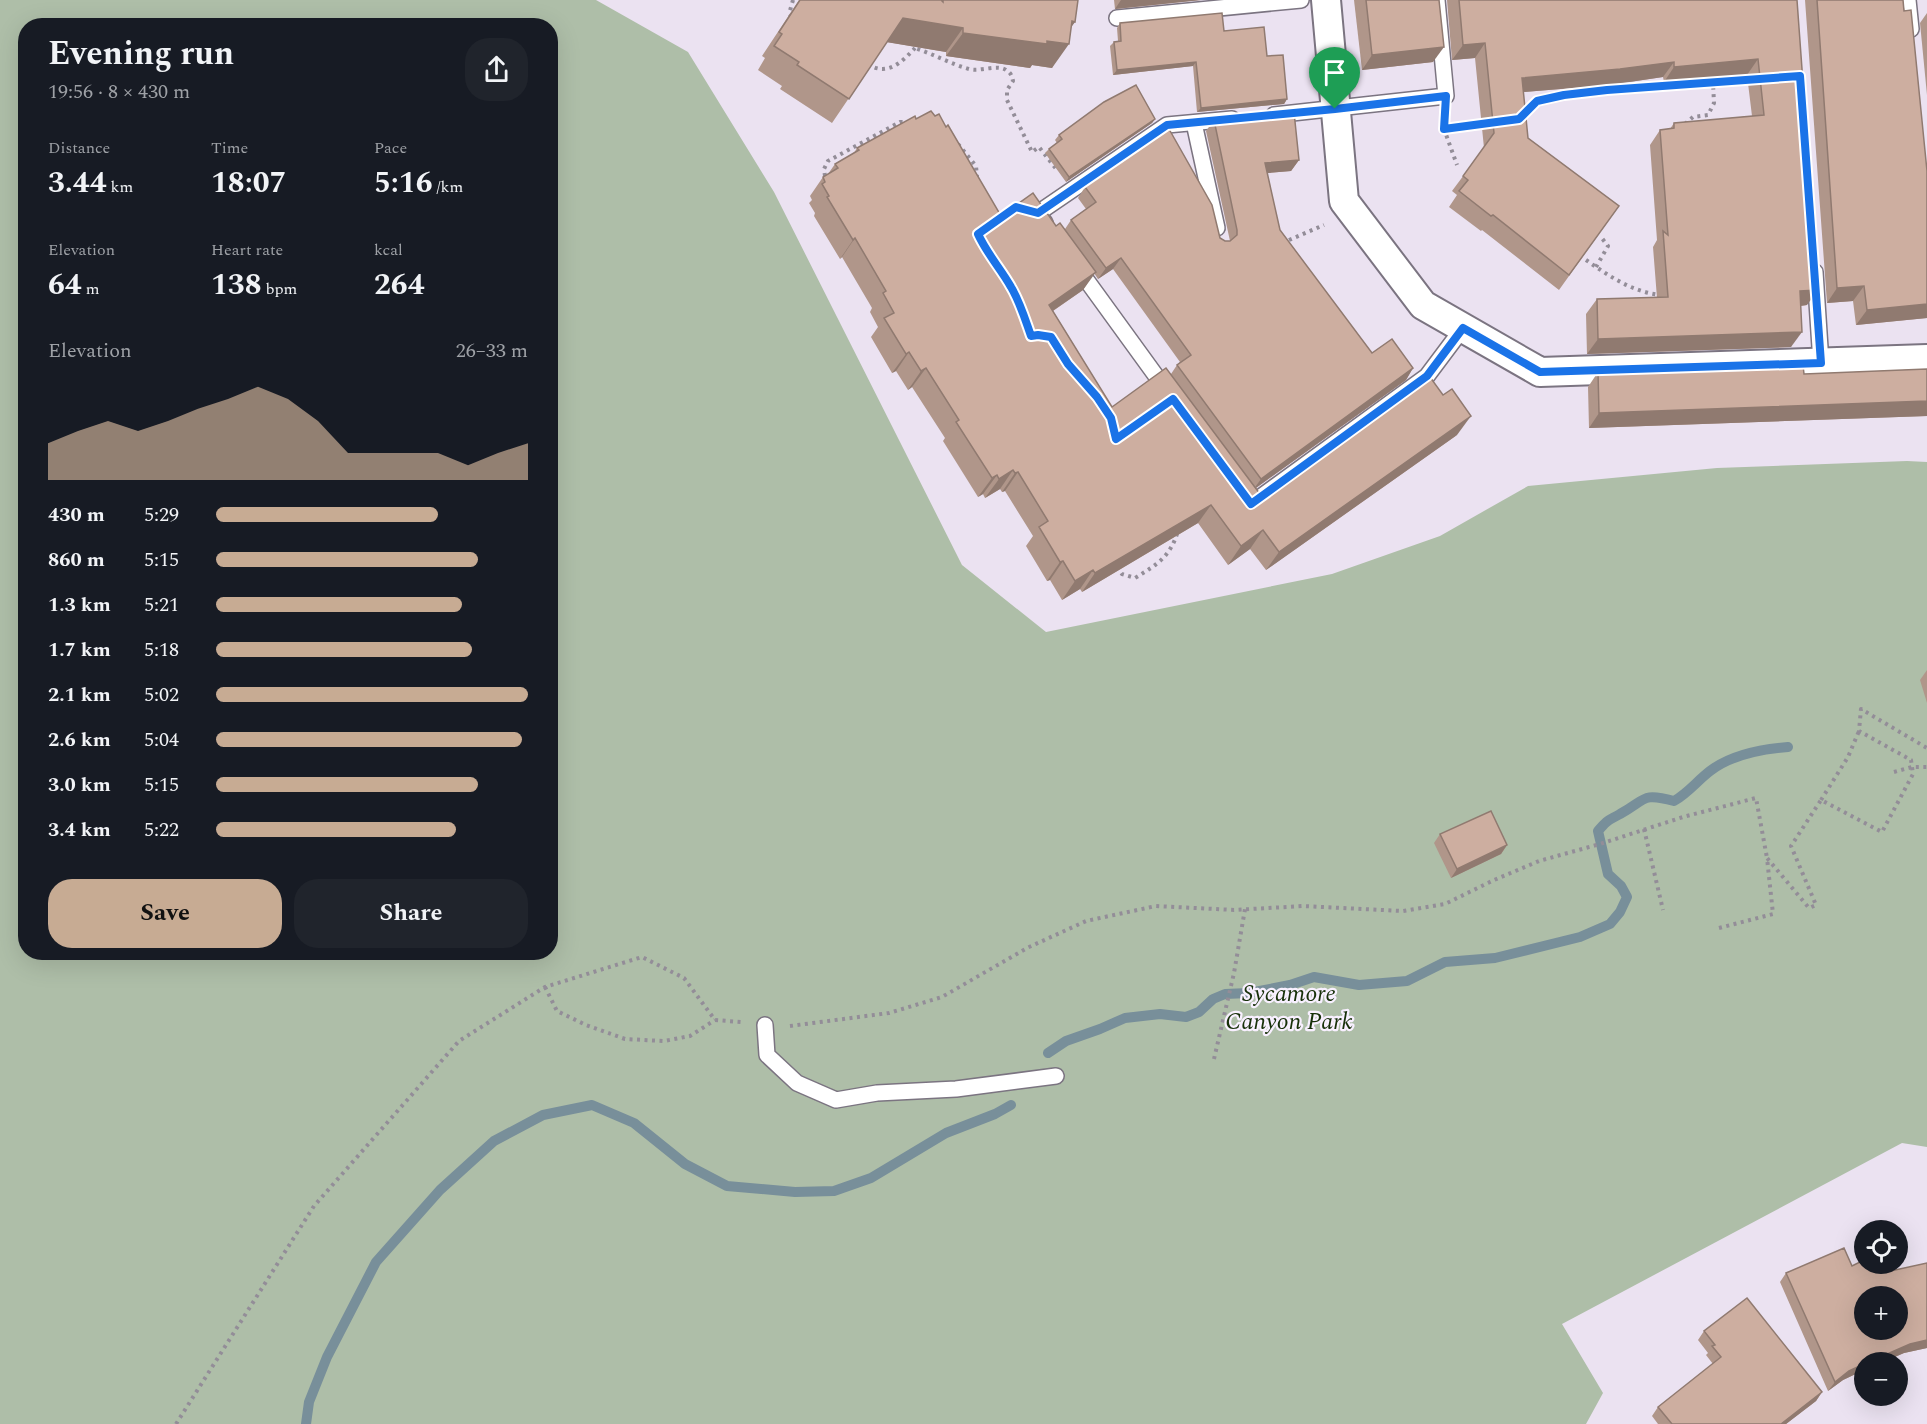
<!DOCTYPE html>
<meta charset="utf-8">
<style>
:root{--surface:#171b24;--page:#20242c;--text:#f1f3f6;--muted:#9ea1a6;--accent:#c7ab93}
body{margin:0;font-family:Spectral,serif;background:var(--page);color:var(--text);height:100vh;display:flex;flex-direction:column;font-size:22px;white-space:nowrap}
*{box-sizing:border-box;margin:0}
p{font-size:20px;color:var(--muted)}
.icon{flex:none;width:33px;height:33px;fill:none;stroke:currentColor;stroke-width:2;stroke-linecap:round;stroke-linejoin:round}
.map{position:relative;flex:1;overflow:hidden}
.sheet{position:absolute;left:18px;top:18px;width:540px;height:942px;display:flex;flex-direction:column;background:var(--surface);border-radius:24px;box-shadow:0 6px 24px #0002}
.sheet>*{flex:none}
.tools{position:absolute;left:1854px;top:1220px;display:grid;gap:12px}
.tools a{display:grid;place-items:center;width:54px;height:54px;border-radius:50%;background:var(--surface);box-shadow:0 6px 24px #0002;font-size:30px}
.pin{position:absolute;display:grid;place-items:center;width:51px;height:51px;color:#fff;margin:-62px -26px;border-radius:50% 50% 50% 0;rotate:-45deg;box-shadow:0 0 6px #0007}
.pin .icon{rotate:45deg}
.round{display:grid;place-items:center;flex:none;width:63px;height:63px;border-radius:24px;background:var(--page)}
.head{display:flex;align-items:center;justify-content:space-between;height:102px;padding:0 30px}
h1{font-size:33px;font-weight:700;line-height:45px}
.metrics{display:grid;grid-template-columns:repeat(3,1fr);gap:9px;height:102px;padding:6px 30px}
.metrics div{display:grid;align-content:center}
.metrics b{font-size:30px;font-weight:700}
.metrics small{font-size:16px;font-weight:400}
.metrics p{font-size:16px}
.chart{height:168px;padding:12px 30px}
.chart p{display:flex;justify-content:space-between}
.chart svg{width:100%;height:108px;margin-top:6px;fill:var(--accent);opacity:.7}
.primary-button{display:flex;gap:12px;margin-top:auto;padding:12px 30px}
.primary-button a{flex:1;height:69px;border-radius:24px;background:var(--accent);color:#111;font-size:24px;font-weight:700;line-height:69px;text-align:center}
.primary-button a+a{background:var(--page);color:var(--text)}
ul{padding:0 30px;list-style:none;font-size:20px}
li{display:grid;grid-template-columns:96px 72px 1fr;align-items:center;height:45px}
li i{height:15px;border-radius:8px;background:var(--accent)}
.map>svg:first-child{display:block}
</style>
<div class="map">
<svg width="1927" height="1424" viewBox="0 0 1927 1424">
<rect width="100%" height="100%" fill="#ebe2f1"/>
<path fill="#aebea8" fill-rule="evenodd" d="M 0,0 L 596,0 L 688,52 L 774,192 L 962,565 L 1046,632 L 1332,574 L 1440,536 L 1528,486 L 1717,468 L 1907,461 L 1927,462 L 1927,1147 L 1902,1143 L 1562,1324 L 1603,1393 L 1586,1424 L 0,1424 ZM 26,26 L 550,26 L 550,952 L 26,952 Z"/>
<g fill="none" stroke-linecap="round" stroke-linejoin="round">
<g stroke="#788f9a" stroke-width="10">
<path d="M 1048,1053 L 1066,1041 L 1100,1029 L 1125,1018 L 1160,1014 L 1186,1017 L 1199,1012 L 1213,999 L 1225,994 L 1249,993 L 1290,985 L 1314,977 L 1359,985 L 1407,981 L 1445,962 L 1495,958 L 1580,937 L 1610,924 L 1620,912 L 1627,897 L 1621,886 L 1608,874 L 1598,831 C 1608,819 1608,821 1620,814 C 1646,800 1641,792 1674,801 C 1688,793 1697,781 1710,771 C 1732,754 1762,749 1788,747"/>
<path d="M 306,1424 L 309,1402 L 327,1357 L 376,1262 L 440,1190 L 494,1141 L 543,1115 L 592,1105 L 634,1123 L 685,1164 L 727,1186 L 795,1192 L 834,1191 L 871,1178 L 946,1133 L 995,1114 L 1011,1105"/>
</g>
<g stroke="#7b7481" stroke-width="18">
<g id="lane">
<path d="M 1908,0 L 1911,29"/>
<path d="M 1117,18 L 1301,0"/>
<path d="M 1274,115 L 1446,96 L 1437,0"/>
<path d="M 1194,123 L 1217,228"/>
<path d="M 1045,223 L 1038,213 L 1167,125 L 1232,119"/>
<path d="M 1077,267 L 1167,391"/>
<path d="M 1815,272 L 1821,363"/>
<path d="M 1249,502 L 1251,504 L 1427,376 L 1463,328"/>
<path d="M 765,1025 L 767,1055 L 797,1083 L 836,1100 L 877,1093 L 956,1089 L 1056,1076"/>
</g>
</g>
<g stroke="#7b7481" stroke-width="32">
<path id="street" d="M 1326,0 L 1344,201 L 1423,305 L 1540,372 L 1927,359"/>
</g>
<g stroke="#938d98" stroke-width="4" stroke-dasharray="3 4.5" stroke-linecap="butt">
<path d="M 793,0 L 789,14 L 793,17"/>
<path d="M 914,43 L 915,48 C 933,54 951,64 969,69 C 980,72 997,64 1006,70 C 1011,73 1012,76 1013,81 L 1007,90 L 1007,100 L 1032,152 L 1039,147 L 1057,170"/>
<path d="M 868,64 C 887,77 902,62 915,48"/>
<path d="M 1523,115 L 1537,101 L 1564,95 L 1607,90 L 1752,80"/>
<path d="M 1445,121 L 1444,129 L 1457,165"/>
<path d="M 1685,124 L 1693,117 L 1708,115 L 1714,103 L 1713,83"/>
<path d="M 1444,129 L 1485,124"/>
<path d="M 958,144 L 976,166 L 977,177"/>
<path d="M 825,176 L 824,169 L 828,161 L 900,122 L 909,122"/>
<path d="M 1289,240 L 1324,225"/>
<path d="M 1586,260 C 1609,276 1632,292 1661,295"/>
<path d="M 1596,267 L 1608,246 L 1601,237"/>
<path d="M 1117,567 L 1122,574 L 1135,578 C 1158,564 1170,557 1178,531"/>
<path d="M 1894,772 L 1912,767 L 1927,767"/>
<path d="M 1821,800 L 1848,757 L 1859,731"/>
<path d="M 1644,829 L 1663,910"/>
<path d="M 1719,928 L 1773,914 L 1767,858 L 1809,908 L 1816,905 L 1791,846 L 1821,800 L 1882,832 L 1913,774 L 1911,760 L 1859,731 L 1861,709 L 1927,748"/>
<path d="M 545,987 L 557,1011 L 586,1025 L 625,1039 L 664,1041 L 690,1036 L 715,1020"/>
<path d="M 790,1026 L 889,1013 L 942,997 L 1027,948 L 1086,921 L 1156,906 L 1234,910 L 1303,906 L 1403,911 L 1445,904 L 1494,880 L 1539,861 L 1600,844 L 1683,817 L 1756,798 L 1767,858"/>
<path d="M 1214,1059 L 1234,973 L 1245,909"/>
<path d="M 176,1424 L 314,1206 L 459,1041 L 545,987 L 642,957 L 684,978 L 715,1020 L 741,1022"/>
</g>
<use href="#lane" stroke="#fff" stroke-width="15"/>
<use href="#street" stroke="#fff" stroke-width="28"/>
</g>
<g fill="#b0968a" fill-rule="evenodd">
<path d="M 799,0 L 1078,0 L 1075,22 L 1071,26 L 1052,68 L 1032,65 L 1030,68 L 946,56 L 946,52 L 887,42 L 832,123 L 780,89 L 782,86 L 758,70 L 765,58 L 762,56 Z"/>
<path d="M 1114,0 L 1201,0 L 1115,9 Z"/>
<path d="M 1354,0 L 1439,0 L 1433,62 L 1362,70 Z"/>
<path d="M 1447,0 L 1797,0 L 1807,305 L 1801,306 L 1791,347 L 1587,354 L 1586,314 L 1597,299 L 1657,298 L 1653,247 L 1657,240 L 1650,145 L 1660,130 L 1670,129 L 1674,123 L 1752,116 L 1747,75 L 1664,82 L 1663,77 L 1609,85 L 1523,92 L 1528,138 L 1619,206 L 1559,290 L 1482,230 L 1481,231 L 1449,207 L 1457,195 L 1452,191 L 1484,148 L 1475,58 L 1452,60 Z"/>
<path d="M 1805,0 L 1903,0 L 1927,171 L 1927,318 L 1856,325 L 1853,301 L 1827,303 Z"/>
<path d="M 1927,13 L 1927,95 L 1920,23 Z"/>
<path d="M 1120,23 L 1224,31 L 1267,56 L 1287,99 L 1284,104 L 1197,112 L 1193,66 L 1113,75 L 1110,46 L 1114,42 L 1118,41 L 1117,28 Z"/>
<path d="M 916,119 L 1001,216 L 1056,226 L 1065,229 L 1071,220 L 1086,209 L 1078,198 L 1085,187 L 1220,238 L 1225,241 L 1230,241 L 1206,131 L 1214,120 L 1299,160 L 1291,171 L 1267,173 L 1280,230 L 1372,353 L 1413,368 L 1406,380 L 1256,488 L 1260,494 L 1265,495 L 1457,435 L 1266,570 L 1250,549 L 1228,565 L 1198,523 L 1082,592 L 1080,589 L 1062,600 L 1050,580 L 1047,581 L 1026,546 L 1033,536 L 1005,491 L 1002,492 L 1000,489 L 985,498 L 983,494 L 978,497 L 943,441 L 945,438 L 912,387 L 908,390 L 896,371 L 892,373 L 871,337 L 878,327 L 870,312 L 872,308 L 842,257 L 840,259 L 814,216 L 815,213 L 809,203 L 812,200 L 810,196 L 823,177 L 828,174 L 835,164 L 854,153 L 857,148 ZM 1113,269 L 1180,362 L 1177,365 L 1171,374 L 1112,407 L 1053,311 L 1083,290 L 1094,273 L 1098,279 Z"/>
<path d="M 1155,119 L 1152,123 L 1066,182 L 1045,153 L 1049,149 L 1057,143 L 1055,140 L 1059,135 Z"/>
<path d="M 1927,369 L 1927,416 L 1589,428 L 1588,387 L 1598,372 L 1804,374 Z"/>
<path d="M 1927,670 L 1927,703 L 1920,680 Z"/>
<path d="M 1440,834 L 1507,845 L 1501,854 L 1451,878 L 1434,843 Z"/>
<path d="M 1927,1263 L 1927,1348 L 1904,1353 L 1883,1362 L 1864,1362 L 1864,1370 L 1843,1380 L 1828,1391 L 1780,1282 L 1786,1273 L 1852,1266 L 1886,1272 Z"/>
<path d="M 1704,1331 L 1822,1392 L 1816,1401 L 1786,1424 L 1658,1424 L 1652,1416 L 1658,1407 L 1713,1364 L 1706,1355 L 1708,1353 L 1698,1340 Z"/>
</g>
<g fill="#907a70">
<path d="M 1121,0 L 1201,0 L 1115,9 Z"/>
<path d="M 903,18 L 963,28 L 946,52 L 886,42 Z"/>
<path d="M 1072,21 L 1075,22 L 1060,43 L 1069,44 L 1052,68 L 1032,65 L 1030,68 L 946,56 L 963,33 Z"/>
<path d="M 1485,43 L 1475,58 L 1452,60 L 1463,45 Z"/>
<path d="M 1444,47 L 1433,62 L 1362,70 L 1372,55 Z"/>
<path d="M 1758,59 L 1747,75 L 1664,82 L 1674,67 Z"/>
<path d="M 1196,62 L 1193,66 L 1113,75 L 1117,70 Z"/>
<path d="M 1674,62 L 1663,77 L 1609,85 L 1511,93 L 1522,78 Z"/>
<path d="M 1287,99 L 1284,104 L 1197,112 L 1201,108 Z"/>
<path d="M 1155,119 L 1152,123 L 1066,182 L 1069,177 Z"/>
<path d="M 1299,160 L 1291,171 L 1257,174 L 1265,163 Z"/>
<path d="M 855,238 L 842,257 L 840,259 L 853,240 Z"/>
<path d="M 1121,258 L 1113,269 L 1098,279 L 1106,268 Z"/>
<path d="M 1096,272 L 1083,290 L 1035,323 L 1049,305 Z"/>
<path d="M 1864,286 L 1853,301 L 1827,303 L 1837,288 Z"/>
<path d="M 1818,290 L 1807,305 L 1790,307 L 1800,291 Z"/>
<path d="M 1927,304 L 1927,318 L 1856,325 L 1867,310 Z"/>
<path d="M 1802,332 L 1791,347 L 1587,354 L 1598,339 Z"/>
<path d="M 909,352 L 896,371 L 892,373 L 906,354 Z"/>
<path d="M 926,368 L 912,387 L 908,390 L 921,371 Z"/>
<path d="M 1413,368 L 1406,380 L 1253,490 L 1261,479 Z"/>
<path d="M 1927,401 L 1927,416 L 1589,428 L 1599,413 Z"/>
<path d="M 1471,416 L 1457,435 L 1266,570 L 1279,552 Z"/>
<path d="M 1013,470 L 1000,489 L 985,498 L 999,479 Z"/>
<path d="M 1018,472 L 1005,491 L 1002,492 L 1015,473 Z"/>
<path d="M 997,475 L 983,494 L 978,497 L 992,478 Z"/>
<path d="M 1211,505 L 1198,523 L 1082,592 L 1095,573 Z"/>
<path d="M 1263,530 L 1250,549 L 1228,565 L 1241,546 Z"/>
<path d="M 1063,561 L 1050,580 L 1047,581 L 1060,562 Z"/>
<path d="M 1093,570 L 1080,589 L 1062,600 L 1075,581 Z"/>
<path d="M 1507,845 L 1501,854 L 1451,878 L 1457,869 Z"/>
<path d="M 1927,1340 L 1927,1348 L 1904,1353 L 1883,1362 L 1869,1362 L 1910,1344 Z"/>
<path d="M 1864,1364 L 1864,1370 L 1843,1380 L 1828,1391 L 1835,1382 L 1849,1371 Z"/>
<path d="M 1822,1392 L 1816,1401 L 1786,1424 L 1781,1424 Z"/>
</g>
<g fill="#cdaea0" stroke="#907a70" stroke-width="1.5" fill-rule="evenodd">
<path d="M 800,0 L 941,0 L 943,2 L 943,0 L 1078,0 L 1075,22 L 1072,21 L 1069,44 L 1047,41 L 1047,44 L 963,33 L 963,28 L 903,18 L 849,99 L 797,65 L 799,62 L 774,46 L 782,34 L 779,32 Z"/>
<path d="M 1366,0 L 1439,0 L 1444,47 L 1372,55 Z"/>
<path d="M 1459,0 L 1797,0 L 1818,290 L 1800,291 L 1802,332 L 1598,339 L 1597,299 L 1668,297 L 1663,231 L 1668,235 L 1660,130 L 1674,128 L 1674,123 L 1764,115 L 1758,59 L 1674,67 L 1674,62 L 1620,69 L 1522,78 L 1528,138 L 1619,206 L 1569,275 L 1493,215 L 1491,216 L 1459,191 L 1468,180 L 1463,176 L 1494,133 L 1485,43 L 1463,45 Z"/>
<path d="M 1817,0 L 1903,0 L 1904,11 L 1911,10 L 1927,171 L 1927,304 L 1867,310 L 1864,286 L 1837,288 Z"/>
<path d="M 1222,13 L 1224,31 L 1264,27 L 1267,56 L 1283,55 L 1287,99 L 1201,108 L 1196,62 L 1117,70 L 1114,42 L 1121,41 L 1120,23 Z"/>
<path d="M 1136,85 L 1155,119 L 1069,177 L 1049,149 L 1062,139 L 1059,135 L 1104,102 Z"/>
<path d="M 931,111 L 935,116 L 939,114 L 946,127 L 948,125 L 1001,216 L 1033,193 L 1056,226 L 1060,223 L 1096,272 L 1049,305 L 1112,407 L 1166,368 L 1260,494 L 1265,495 L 1270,493 L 1430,377 L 1443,395 L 1452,389 L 1471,416 L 1279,552 L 1263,530 L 1241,546 L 1211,505 L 1095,573 L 1093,570 L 1075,581 L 1063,561 L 1060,562 L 1039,527 L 1048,521 L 1018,472 L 1015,473 L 1013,470 L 999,479 L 997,475 L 992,478 L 956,422 L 959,420 L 926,368 L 921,371 L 909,352 L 906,354 L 884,318 L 894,313 L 883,293 L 886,291 L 855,238 L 853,240 L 827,197 L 829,196 L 822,184 L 825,182 L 823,177 L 838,168 L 835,164 L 859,150 L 857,148 L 915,116 L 916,119 Z"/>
<path d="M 1294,112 L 1299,160 L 1265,163 L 1280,230 L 1372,353 L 1392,339 L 1413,368 L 1261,479 L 1177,365 L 1191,355 L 1121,258 L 1106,268 L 1071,220 L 1096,202 L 1085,187 L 1169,129 L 1212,205 L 1220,238 L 1225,241 L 1230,241 L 1237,235 L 1237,230 L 1214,120 Z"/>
<path d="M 1803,365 L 1804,374 L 1927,369 L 1927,401 L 1599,413 L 1598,372 Z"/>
<path d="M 1491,811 L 1507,845 L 1457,869 L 1440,834 Z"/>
<path d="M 1844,1248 L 1852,1266 L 1864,1260 L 1864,1263 L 1882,1263 L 1886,1272 L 1927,1263 L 1927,1340 L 1910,1344 L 1869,1362 L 1864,1362 L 1864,1364 L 1849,1371 L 1835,1382 L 1786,1273 ZM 1864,1296 L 1898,1296 L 1898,1329 L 1864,1329 Z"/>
<path d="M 1747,1298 L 1822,1392 L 1781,1424 L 1672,1424 L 1658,1407 L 1721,1357 L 1712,1346 L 1715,1345 L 1704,1331 Z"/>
</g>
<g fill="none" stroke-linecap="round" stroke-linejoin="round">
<g stroke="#fff" stroke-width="12">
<path id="route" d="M 1800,76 L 1821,363 L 1540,372 L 1463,328 L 1427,376 L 1251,504 L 1173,399 L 1116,439 L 1111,418 L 1097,397 L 1068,364 L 1051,337 L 1038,335 L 1031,336 C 1025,319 1020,302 1011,287 C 1001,269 987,254 978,234 L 1016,207 L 1038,213 L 1167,125 L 1335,109 L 1446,96 L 1444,129 L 1519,119 L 1537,101 L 1564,95 L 1607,90 Z"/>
</g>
<use href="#route" stroke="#1a73e8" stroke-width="8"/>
</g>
<g text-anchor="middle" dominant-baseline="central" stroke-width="4.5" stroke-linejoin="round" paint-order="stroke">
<g font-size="24" font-style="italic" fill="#173009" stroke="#f8f0ff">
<text x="1289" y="994">Sycamore<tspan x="1289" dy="28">Canyon Park</tspan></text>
</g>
</g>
</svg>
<div class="tools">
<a><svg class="icon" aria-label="locate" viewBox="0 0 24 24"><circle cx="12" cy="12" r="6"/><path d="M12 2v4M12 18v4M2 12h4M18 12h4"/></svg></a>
<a>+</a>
<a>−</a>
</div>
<div class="pin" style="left:1335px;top:109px;background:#1e9e55"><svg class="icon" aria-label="arrive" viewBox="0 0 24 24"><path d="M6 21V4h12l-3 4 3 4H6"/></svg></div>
<section class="sheet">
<div class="head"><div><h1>Evening run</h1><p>19:56 · 8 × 430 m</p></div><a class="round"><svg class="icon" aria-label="share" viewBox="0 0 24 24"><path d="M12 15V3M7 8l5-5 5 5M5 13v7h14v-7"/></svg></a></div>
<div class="metrics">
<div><p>Distance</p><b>3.44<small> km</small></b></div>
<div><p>Time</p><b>18:07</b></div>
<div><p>Pace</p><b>5:16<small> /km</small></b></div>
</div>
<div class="metrics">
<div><p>Elevation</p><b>64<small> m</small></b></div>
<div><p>Heart rate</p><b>138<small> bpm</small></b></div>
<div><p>kcal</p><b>264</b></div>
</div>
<div class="chart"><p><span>Elevation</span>26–33 m</p>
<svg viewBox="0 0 160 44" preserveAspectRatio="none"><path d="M0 44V29L10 24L20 20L30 24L40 20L50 15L60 11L70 6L80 11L90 20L100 33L110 33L120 33L130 33L140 38L150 33L160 29V44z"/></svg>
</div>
<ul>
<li><b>430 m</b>5:29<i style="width:71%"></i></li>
<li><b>860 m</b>5:15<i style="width:84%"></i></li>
<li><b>1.3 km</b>5:21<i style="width:79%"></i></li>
<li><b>1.7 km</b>5:18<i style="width:82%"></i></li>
<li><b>2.1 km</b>5:02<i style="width:100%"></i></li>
<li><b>2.6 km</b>5:04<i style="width:98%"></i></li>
<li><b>3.0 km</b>5:15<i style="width:84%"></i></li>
<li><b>3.4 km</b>5:22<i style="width:77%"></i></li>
</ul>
<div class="primary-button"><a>Save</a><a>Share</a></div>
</section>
</div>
